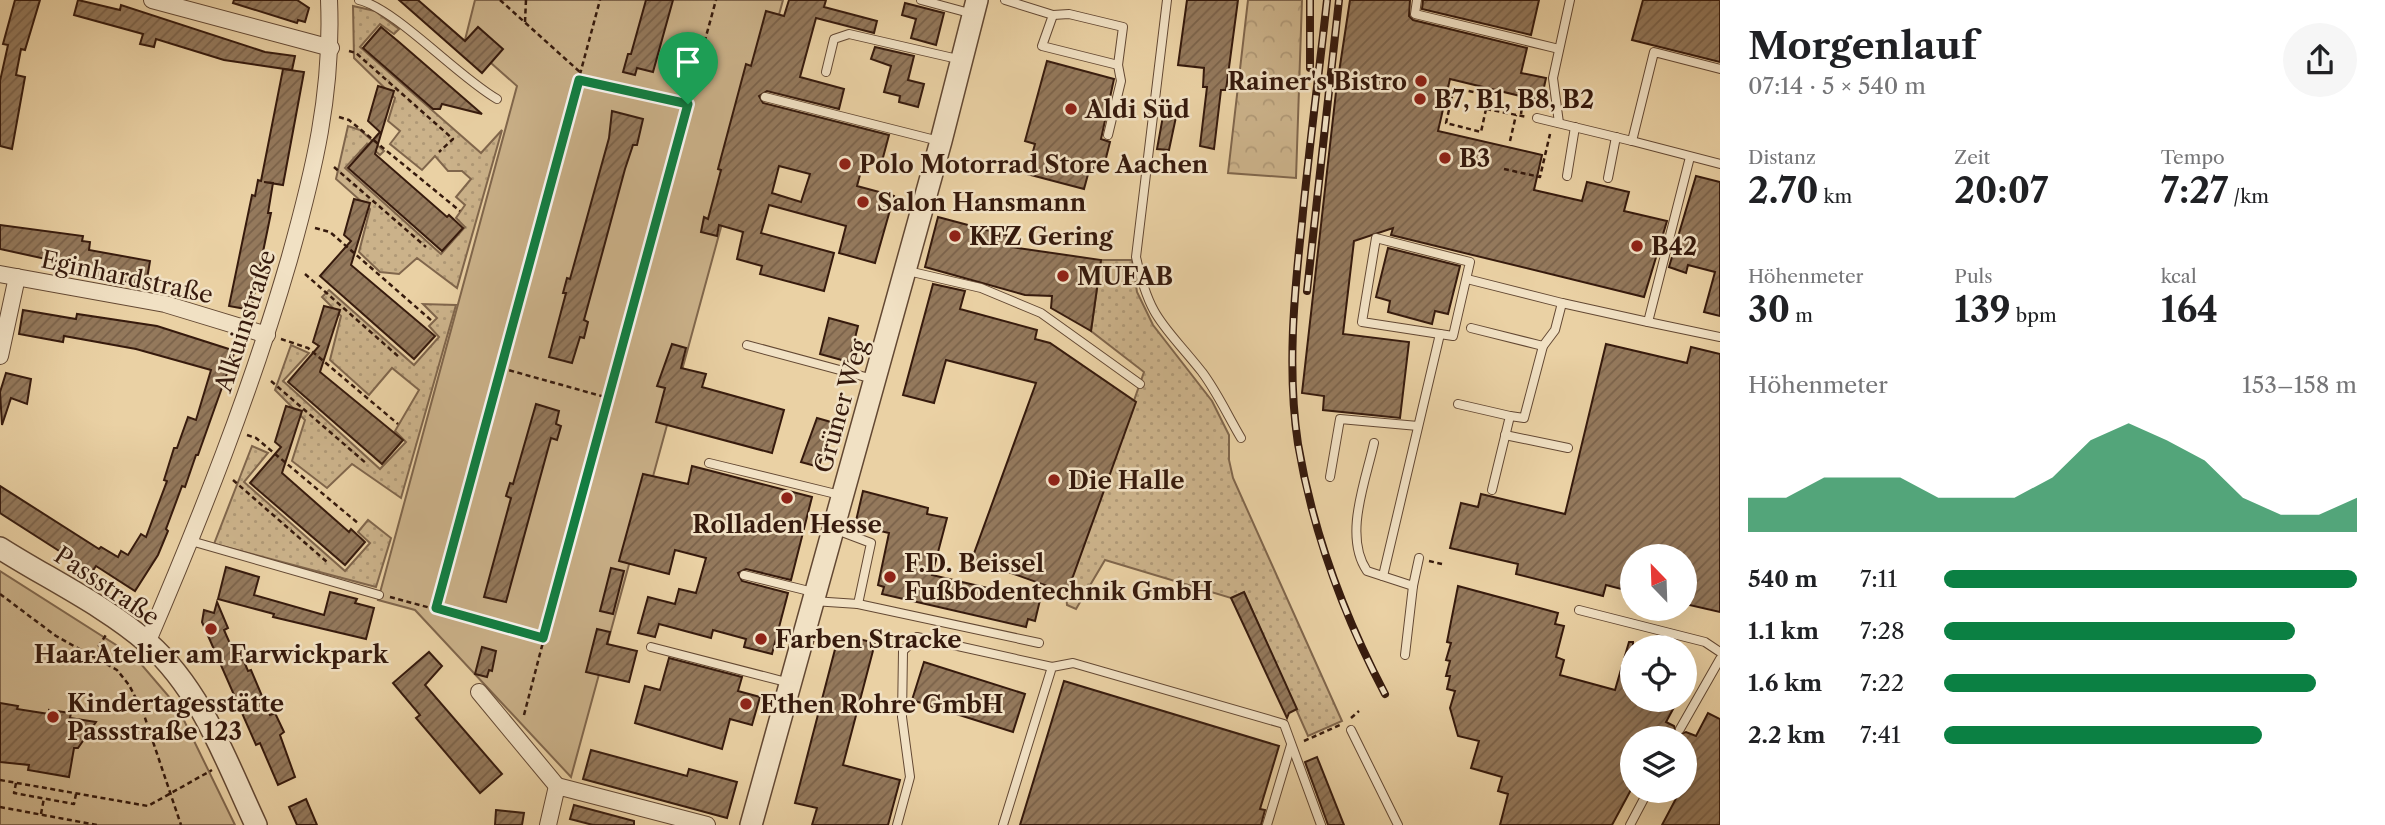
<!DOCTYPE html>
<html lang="de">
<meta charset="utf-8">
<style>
:root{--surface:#fff;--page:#f6f6f6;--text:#202124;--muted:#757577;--accent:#0b8043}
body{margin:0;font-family:"Libre Caslon Text",serif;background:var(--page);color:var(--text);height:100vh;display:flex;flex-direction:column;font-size:26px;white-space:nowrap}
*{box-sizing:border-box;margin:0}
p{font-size:23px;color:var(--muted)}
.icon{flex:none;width:38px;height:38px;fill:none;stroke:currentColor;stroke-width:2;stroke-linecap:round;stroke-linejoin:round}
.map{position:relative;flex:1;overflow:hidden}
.sheet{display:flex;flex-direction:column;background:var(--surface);width:665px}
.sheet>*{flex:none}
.needle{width:46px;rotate:337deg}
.tools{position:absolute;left:1620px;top:544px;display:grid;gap:14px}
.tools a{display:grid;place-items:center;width:77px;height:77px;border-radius:50%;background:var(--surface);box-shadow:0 7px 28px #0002;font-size:35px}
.pin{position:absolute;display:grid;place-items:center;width:60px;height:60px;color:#fff;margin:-72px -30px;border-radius:50% 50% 50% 0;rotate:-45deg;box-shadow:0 0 7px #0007}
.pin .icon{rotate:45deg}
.round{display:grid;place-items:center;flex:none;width:74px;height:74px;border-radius:37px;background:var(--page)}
.overview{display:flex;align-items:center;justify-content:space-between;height:119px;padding:0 28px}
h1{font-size:38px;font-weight:700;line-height:52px}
.stats{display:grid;grid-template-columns:repeat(3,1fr);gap:10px;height:119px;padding:7px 28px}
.stats div{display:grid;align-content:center}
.stats b{font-size:35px;font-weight:700}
.stats small{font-size:19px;font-weight:400}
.stats p{font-size:19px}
.chart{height:196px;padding:14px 28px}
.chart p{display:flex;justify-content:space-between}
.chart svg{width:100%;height:126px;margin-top:7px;fill:var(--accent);opacity:.7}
ul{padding:0 28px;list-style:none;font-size:23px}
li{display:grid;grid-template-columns:112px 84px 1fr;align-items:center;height:52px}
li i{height:18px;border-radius:9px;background:var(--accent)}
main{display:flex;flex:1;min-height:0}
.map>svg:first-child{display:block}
</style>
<main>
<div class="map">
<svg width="1720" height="825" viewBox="0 0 1720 825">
<defs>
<pattern id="grass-dots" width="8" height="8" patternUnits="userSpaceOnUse" patternTransform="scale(1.75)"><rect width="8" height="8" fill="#cbb28a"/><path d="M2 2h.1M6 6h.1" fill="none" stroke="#af9876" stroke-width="1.8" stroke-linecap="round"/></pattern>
<pattern id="forest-crowns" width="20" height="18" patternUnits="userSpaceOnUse" patternTransform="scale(1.75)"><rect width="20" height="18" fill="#cbb28a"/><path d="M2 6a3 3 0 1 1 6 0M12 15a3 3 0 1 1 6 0" fill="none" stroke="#af9876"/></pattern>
<pattern id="building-hatch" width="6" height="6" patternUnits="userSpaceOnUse" patternTransform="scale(1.75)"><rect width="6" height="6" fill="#94795c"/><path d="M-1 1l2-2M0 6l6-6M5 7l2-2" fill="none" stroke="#7a624a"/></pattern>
</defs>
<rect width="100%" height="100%" fill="#ead1a4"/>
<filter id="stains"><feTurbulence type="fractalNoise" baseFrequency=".00286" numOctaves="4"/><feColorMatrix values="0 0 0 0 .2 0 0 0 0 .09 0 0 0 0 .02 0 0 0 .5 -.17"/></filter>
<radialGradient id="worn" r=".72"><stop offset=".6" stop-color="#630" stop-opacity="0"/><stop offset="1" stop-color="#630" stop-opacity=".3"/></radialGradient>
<g fill="url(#grass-dots)" stroke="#80664c" stroke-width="2">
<path d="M 353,6 L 375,11 L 399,29 L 394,34 L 380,24 L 360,47 L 481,153 L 502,130 L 457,288 L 417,258 L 399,274 L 380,272 L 359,252 L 370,209 L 336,179 L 348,126 L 360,130 L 384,151 L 380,155 L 367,144 L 345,168 L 441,254 L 465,227 L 456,218 L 465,205 L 456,197 L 471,179 L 462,171 L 448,171 L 435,156 L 422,170 L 390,144 L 400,131 L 388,121 L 395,98 L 354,58 Z"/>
<path d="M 1101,260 L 1132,260 L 1137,292 L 1153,325 L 1212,401 L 1229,435 L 1229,460 L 1233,478 L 1342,721 L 1308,736 L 1244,592 L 1231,598 L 1105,560 L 1076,609 L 1067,605 L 1066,593 L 1144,372 L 1091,331 Z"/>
<path d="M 329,290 L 414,365 L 439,337 L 429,326 L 437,318 L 423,304 L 456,305 L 401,498 L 352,464 L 327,488 L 292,461 L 305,420 L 275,390 L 291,345 L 309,353 L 283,381 L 380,469 L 406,442 L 395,431 L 419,390 L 392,368 L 369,395 L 330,360 L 341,316 L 322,297 Z"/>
<path d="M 252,446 L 268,453 L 244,482 L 345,571 L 370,543 L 358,532 L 368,520 L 391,538 L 376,587 L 214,544 Z"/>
</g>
<path fill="url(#forest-crowns)" stroke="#80664c" stroke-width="2" d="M 1248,0 L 1302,0 L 1296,178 L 1228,173 Z"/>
<g fill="#cbb28a" stroke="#80664c" stroke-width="2">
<path d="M 475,0 L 783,0 L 571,777 L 415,610 L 378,600 L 517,86 L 465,40 Z"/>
<path d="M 0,571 L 135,657 L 177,706 L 235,825 L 0,825 Z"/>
</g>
<g fill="url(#building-hatch)" stroke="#361a0d" stroke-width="2" fill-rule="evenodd">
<path d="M 15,0 L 40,0 L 25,50 L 21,49 L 16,75 L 25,77 L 12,149 L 0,146 L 0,81 L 8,45 L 3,44 Z"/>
<path d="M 78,0 L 120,10 L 121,5 L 265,52 L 295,56 L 292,70 L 224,60 L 156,39 L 154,47 L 140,44 L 143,34 L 74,15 Z"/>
<path d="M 234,0 L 297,0 L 309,8 L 305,22 L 298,20 L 297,23 L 233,3 Z"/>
<path d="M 399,0 L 418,0 L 465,41 L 478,27 L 503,49 L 482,73 Z"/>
<path d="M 646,0 L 673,0 L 653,72 L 637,68 L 635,75 L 623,72 L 628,54 L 631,54 Z"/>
<path d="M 789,0 L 826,0 L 824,7 L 877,21 L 874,33 L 816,18 L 800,77 L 844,89 L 839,109 L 767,91 L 759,96 L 763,103 L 889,135 L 881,165 L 864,160 L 857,186 L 894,196 L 875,263 L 839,253 L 846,226 L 769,205 L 761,233 L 834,253 L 824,291 L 760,274 L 762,266 L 737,259 L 743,232 L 719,225 L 717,236 L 701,232 L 704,217 L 708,219 L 721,170 L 718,169 L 746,64 L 751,66 L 766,11 L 784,16 ZM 779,166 L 810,174 L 801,202 L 772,193 Z"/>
<path d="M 1187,0 L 1238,0 L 1226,90 L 1221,90 L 1214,149 L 1200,146 L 1207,87 L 1203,87 L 1204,68 L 1178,65 Z"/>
<path d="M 1350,0 L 1410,0 L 1409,16 L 1413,20 L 1527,48 L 1521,73 L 1546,78 L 1541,101 L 1450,79 L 1438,131 L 1542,155 L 1534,190 L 1582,201 L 1587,182 L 1629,192 L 1624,211 L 1667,221 L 1644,297 L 1391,235 L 1393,228 L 1354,241 L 1343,334 L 1409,342 L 1400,418 L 1323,410 L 1324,396 L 1302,393 L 1336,92 Z"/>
<path d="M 1423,0 L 1539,0 L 1531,35 L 1422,9 Z"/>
<path d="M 1643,0 L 1720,0 L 1720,62 L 1632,40 Z"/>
<path d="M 905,3 L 944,13 L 936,45 L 911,38 L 916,19 L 902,15 Z"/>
<path d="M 381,27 L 399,42 L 482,114 L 442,104 L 440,109 L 433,109 L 363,48 Z"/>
<path d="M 875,47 L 914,56 L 908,80 L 924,84 L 918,107 L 899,102 L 900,96 L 884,92 L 891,66 L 871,59 Z"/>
<path d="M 1047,61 L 1114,79 L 1101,139 L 1110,142 L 1103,170 L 1090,167 L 1084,189 L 1027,174 L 1035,144 L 1025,141 Z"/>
<path d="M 283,69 L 304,72 L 283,185 L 264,182 L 273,183 L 268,213 L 271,213 L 251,310 L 229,306 L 252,195 L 255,196 L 258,180 L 261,181 Z"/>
<path d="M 378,86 L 394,91 L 375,154 L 447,217 L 449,215 L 463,228 L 442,251 L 348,168 L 380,132 L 368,121 Z"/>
<path d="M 612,111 L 643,119 L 637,145 L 633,145 L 625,169 L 602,254 L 584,320 L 588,322 L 584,338 L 580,337 L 572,363 L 549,357 L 566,293 L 563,293 L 567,278 L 570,279 L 609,138 Z"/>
<path d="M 1163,116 L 1176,117 L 1169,150 L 1157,149 Z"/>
<path d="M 1696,176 L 1720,182 L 1720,316 L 1704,312 L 1715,272 L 1688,265 L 1686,273 L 1669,267 Z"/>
<path d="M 354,199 L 370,203 L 351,265 L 435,336 L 414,359 L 320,276 L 351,241 L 344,235 Z"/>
<path d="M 938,217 L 1013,237 L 1011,247 L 1101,260 L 1091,331 L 1051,308 L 1052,296 L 1025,295 L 925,267 Z"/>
<path d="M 0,225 L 83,236 L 82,241 L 90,242 L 89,250 L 150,261 L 146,285 L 76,273 L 78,266 L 0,249 Z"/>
<path d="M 1388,248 L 1460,266 L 1448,314 L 1435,311 L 1432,324 L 1388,312 L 1390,301 L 1376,297 Z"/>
<path d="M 933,284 L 965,291 L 960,309 L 1037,330 L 1035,339 L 1050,343 L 1136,402 L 1067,593 L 972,559 L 1036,383 L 946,360 L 934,403 L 903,395 Z"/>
<path d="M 324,306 L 340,310 L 320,372 L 403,440 L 382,464 L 288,382 L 319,346 L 313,342 Z"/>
<path d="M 23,310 L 76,319 L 77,314 L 157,326 L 235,351 L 198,455 L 196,455 L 185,487 L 182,486 L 166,529 L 168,531 L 158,555 L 135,591 L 96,566 L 92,572 L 0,513 L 0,486 L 99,549 L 101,547 L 118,557 L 121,551 L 128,555 L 141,534 L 146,537 L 167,481 L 164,480 L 174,448 L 177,448 L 188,417 L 196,420 L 211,370 L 136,349 L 64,336 L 63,342 L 19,334 Z"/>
<path d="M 829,318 L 858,326 L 849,362 L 820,354 Z"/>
<path d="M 672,344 L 686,348 L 681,368 L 706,374 L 702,387 L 784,410 L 772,453 L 656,422 L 665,388 L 657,386 Z"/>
<path d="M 1606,344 L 1687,363 L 1691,347 L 1720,354 L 1720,612 L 1685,604 L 1685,556 L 1633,556 L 1633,592 L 1606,585 L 1603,596 L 1516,574 L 1518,564 L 1450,548 L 1461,503 L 1478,507 L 1481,494 L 1565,514 Z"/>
<path d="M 6,373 L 31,379 L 27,404 L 11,398 L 2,425 L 0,392 Z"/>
<path d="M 536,404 L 559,411 L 556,424 L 561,426 L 557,440 L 551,438 L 506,602 L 484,597 L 511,498 L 506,496 L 510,483 L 513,484 Z"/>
<path d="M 286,406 L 302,411 L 282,473 L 349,532 L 351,529 L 365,542 L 345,565 L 250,483 L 281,447 L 275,442 Z"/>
<path d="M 817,418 L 831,422 L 819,467 L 801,462 Z"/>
<path d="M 692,466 L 812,497 L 791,580 L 746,569 L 738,573 L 742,581 L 788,593 L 772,654 L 744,647 L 746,639 L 713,630 L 711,638 L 659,624 L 655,637 L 638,633 L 648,597 L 675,604 L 679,589 L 696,593 L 706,558 L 675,550 L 669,574 L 619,561 L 643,474 L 688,484 Z"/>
<path d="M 863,491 L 928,508 L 927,514 L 947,518 L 932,575 L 1040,600 L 1035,621 L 1028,619 L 1026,627 L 882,594 L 884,587 L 878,585 L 889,533 L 855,525 Z"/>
<path d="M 226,567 L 259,577 L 254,595 L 324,615 L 330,592 L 357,599 L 355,603 L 374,608 L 366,639 L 273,617 L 274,614 L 218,599 Z"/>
<path d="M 611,568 L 624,571 L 613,614 L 600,611 Z"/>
<path d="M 1458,586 L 1558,613 L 1555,624 L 1564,626 L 1556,657 L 1564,660 L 1560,675 L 1615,690 L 1629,642 L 1633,642 L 1633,700 L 1678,700 L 1666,722 L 1674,726 L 1677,735 L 1686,732 L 1696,736 L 1708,713 L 1720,719 L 1720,825 L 1662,825 L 1680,791 L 1685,791 L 1685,738 L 1672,738 L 1661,733 L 1658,738 L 1633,738 L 1633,786 L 1612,825 L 1500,825 L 1508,794 L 1498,791 L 1502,777 L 1471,768 L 1479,741 L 1458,736 L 1450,708 L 1455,691 L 1447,689 L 1450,676 L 1446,676 L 1450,661 L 1446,660 L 1451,643 L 1447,642 Z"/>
<path d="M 1244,592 L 1297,709 L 1289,713 L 1287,718 L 1231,598 Z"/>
<path d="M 217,602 L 228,628 L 224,630 L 238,662 L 243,659 L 248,671 L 251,670 L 270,715 L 275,713 L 284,732 L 280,735 L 295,777 L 278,785 L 260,743 L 256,745 L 202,622 L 204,610 L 214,613 Z"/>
<path d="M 597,629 L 610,632 L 607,644 L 637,651 L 629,682 L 586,672 Z"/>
<path d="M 839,634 L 875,643 L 843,765 L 900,780 L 888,825 L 812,825 L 817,808 L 795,803 Z"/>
<path d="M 482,647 L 496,651 L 492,671 L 489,670 L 487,677 L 475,674 Z"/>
<path d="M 429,652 L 442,666 L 425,685 L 502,774 L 480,793 L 416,718 L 420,715 L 393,683 Z"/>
<path d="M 669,658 L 742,677 L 738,691 L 760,697 L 752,725 L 730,719 L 722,749 L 635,723 L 645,686 L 660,690 Z"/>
<path d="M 924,662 L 1025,694 L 1013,732 L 912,700 Z"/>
<path d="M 1064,681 L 1279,746 L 1260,809 L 1265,810 L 1261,825 L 1020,825 Z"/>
<path d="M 0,703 L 18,706 L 17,709 L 49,714 L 49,710 L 71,713 L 70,718 L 96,722 L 78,748 L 74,748 L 69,777 L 28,770 L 29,765 L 0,762 Z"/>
<path d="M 591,750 L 687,776 L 689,769 L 737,782 L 727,818 L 583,779 Z"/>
<path d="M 1317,757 L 1344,825 L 1328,825 L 1327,822 L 1305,762 Z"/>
<path d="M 306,799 L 317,825 L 297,825 L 289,807 Z"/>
<path d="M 574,805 L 634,821 L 634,825 L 593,825 L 570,819 Z"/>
<path d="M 496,810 L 524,813 L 522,825 L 495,825 Z"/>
</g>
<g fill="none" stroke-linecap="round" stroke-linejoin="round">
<g stroke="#634833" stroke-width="10">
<g id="service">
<path d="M 359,0 C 396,9 457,76 497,99"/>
<path d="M 921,0 L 973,14"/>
<path d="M 1005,0 L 1053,15 L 1042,46 L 1118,65"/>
<path d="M 1167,0 L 1136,257 C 1150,321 1164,324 1202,372 C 1217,392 1228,416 1241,438"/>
<path d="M 1417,0 L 1415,14 L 1559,49"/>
<path d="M 1053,15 L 1069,14 L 1123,27 L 1118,65 L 1121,81 L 1108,135"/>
<path d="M 1720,69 L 1654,52 L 1632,141 L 1720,164"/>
<path d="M 826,72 L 834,39 L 849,34 L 962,60"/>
<path d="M 765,97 L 939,141"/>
<path d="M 1537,118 L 1632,141"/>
<path d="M 1559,123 L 1553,78 L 1570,0"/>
<path d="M 1567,176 L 1575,127"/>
<path d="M 1608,178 L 1616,137"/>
<path d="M 1376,238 L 1470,262 L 1453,336 L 1362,322 Z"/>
<path d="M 908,271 L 981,288 L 1041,313 L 1140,384"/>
<path d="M 1467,279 L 1562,303 L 1555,330 L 1543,346 L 1524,418 L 1510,416"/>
<path d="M 1562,303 L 1648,322 L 1690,157"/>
<path d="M 1648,322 L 1720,337"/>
<path d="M 1471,328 L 1543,346"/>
<path d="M 747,345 L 873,379"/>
<path d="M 1458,404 L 1510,416 L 1492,490"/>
<path d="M 1505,435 L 1568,448"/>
<path d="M 1374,443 C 1366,480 1343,536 1367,571 L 1413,586 L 1405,655"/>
<path d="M 709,463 L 840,495"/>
<path d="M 1330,477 L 1340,419 L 1418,426"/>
<path d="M 191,541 L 379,595"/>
<path d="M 744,575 L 813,592"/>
<path d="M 1383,576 L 1440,334"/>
<path d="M 1413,586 L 1419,558"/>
<path d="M 813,601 L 858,604 L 871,543 L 834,529"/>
<path d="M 858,604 L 1039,643"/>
<path d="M 1579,610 L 1705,642 L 1720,652"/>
<path d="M 651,647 L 790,683"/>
<path d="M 1680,729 L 1720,659"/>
<path d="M 1351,730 L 1398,825"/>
<path d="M 897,825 L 910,777 L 902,717 L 903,651 L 917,637 L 1052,667"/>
<path d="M 1003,825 L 1052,667 L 1073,663 L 1284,724 L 1321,825"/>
<path d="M 1267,825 L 1291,745"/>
<path d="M 1630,825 L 1648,791"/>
</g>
</g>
<g stroke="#634833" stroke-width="18">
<g id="minor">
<path d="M 152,0 L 331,48"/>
<path d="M 0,274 L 165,304 L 267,335"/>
<path d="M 0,356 L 17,277"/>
<path d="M 147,643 C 201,517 251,391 289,260 C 314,171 333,93 329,0"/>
<path d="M 479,692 L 557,786"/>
<path d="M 548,825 L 557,786 L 707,825"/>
</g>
</g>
<g stroke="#634833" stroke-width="24">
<g id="tertiary">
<path d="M 0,548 C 47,578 106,606 148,643 C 202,691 226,761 256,825"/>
<path d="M 751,825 L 941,141 L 977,0"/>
</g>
</g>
<g stroke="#361a0d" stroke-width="2.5" stroke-dasharray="5 3.5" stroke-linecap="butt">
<path d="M 500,0 L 581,73"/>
<path d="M 525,22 L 526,0"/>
<path d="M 349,51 L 356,53 L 453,139 L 439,152"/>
<path d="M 579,80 L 688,104"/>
<path d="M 1486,109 L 1481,132 L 1446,123 L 1454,88 L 1488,95 L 1486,109 L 1527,117"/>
<path d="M 1521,114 L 1523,100"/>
<path d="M 339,117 L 349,120 L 460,211"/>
<path d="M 1510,141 L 1516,115"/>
<path d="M 334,167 L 426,247"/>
<path d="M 1504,169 L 1540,177 L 1550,134"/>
<path d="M 315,228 L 330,232 L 432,321"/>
<path d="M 305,274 L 399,357"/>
<path d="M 281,339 L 308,348 L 398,424"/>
<path d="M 501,368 L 605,397"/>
<path d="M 271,381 L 367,464"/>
<path d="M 247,435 L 256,438 L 359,524"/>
<path d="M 233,480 L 327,562"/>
<path d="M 1429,561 L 1442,564"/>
<path d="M 0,594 L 56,636 L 117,670 L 129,685 L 143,712 L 181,825"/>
<path d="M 390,597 L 542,638"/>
<path d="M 436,608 L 600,0"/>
<path d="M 94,654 L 107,633"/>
<path d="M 524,715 L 607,397 L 716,0"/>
<path d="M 1351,718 L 1359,711"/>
<path d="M 1304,741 L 1340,725"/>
<path d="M 0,780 L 148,806 L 212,770"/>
<path d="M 16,783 L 14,793 L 74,804 L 76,794"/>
<path d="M 0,807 L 97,825"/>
<path d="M 41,814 L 44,798"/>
</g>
<use href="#service" stroke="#f1e1c4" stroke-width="8"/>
<use href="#minor" stroke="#f1e1c4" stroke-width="16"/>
<use href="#tertiary" stroke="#f1e1c4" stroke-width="21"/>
<g stroke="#361a0d" stroke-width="8">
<g id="rail">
<path d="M 1310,0 L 1310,68"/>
<path d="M 1327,0 C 1319,74 1309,148 1302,222 C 1294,295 1287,371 1298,444 C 1313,533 1343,614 1385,694"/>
<path d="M 1307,291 L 1339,0"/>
</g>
</g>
<use href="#rail" stroke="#f1e1c4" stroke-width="5" stroke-dasharray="16" stroke-linecap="butt"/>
</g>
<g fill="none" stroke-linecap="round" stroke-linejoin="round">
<g stroke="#fff" stroke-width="14">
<path id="route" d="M 579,80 L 688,104 L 543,638 L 436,608 Z"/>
</g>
<use href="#route" stroke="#0b8043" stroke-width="9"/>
</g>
<g fill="#8f2418" stroke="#f1e1c4" stroke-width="2.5">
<circle cx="1421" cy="81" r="7"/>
<circle cx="1420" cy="99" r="7"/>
<circle cx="1071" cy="109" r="7"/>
<circle cx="1445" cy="158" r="7"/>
<circle cx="845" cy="164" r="7"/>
<circle cx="863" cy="202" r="7"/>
<circle cx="955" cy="236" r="7"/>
<circle cx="1637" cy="246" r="7"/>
<circle cx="1063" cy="276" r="7"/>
<circle cx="1054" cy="480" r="7"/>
<circle cx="787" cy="498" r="7"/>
<circle cx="890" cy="577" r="7"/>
<circle cx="211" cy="629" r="7"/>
<circle cx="761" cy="639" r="7"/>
<circle cx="746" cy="704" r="7"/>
<circle cx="53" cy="717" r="7"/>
</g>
<g text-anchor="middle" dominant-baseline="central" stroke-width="5" stroke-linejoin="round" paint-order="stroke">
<g font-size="24" font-weight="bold" fill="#361a0d" stroke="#f1e1c4" text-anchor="start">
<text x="1407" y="81" text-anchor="end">Rainer's Bistro</text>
<text x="1434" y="99">B7, B1, B8, B2</text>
<text x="1085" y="109">Aldi Süd</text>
<text x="1459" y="158">B3</text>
<text x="859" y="164">Polo Motorrad Store Aachen</text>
<text x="877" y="202">Salon Hansmann</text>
<text x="969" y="236">KFZ Gering</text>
<text x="1651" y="246">B42</text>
<text x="1077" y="276">MUFAB</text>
<text x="1068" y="480">Die Halle</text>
<text x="787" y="524" text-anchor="middle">Rolladen Hesse</text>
<text x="904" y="563">F.D. Beissel<tspan x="904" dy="28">Fußbodentechnik GmbH</tspan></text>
<text x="775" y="639">Farben Stracke</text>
<text x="211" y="654" text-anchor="middle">HaarAtelier am Farwickpark</text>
<text x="67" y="703">Kindertagesstätte<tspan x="67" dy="28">Passstraße 123</tspan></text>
<text x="760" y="704">Ethen Rohre GmbH</text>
</g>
<g font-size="24" fill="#361a0d" stroke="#f1e1c4">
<text transform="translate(127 277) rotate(12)">Eginhardstraße</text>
<text transform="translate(245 321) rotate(-72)">Alkuinstraße</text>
<text transform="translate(841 406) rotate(-74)">Grüner Weg</text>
<text transform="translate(107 586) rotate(34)">Passstraße</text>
</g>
</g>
<rect width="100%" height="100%" filter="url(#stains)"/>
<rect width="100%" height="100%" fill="url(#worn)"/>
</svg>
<div class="tools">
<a><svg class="needle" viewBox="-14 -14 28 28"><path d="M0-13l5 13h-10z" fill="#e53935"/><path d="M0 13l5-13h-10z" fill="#757577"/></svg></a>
<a><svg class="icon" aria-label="locate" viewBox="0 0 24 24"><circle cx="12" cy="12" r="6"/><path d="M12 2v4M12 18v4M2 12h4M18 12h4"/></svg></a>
<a><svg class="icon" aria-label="layers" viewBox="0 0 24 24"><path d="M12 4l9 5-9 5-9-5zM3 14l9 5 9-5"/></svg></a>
</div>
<div class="pin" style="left:688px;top:104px;background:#1e9e55"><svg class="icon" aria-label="arrive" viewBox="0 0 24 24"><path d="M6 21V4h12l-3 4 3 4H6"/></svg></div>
</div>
<section class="sheet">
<div class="overview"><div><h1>Morgenlauf</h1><p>07:14 · 5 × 540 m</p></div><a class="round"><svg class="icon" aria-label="share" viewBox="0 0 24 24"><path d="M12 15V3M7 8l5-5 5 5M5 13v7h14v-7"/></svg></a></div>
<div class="stats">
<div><p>Distanz</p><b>2.70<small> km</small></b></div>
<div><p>Zeit</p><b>20:07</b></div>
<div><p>Tempo</p><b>7:27<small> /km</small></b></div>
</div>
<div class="stats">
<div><p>Höhenmeter</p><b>30<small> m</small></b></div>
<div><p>Puls</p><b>139<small> bpm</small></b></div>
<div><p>kcal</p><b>164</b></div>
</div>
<div class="chart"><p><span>Höhenmeter</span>153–158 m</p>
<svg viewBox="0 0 160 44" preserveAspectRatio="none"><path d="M0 44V32L10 32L20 25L30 25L40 25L50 32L60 32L70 32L80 25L90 12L100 6L110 12L120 19L130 32L140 38L150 38L160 32V44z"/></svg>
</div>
<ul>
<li><b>540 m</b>7:11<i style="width:100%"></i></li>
<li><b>1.1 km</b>7:28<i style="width:85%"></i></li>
<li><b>1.6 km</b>7:22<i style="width:90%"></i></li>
<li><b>2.2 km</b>7:41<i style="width:77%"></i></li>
</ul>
</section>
</main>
